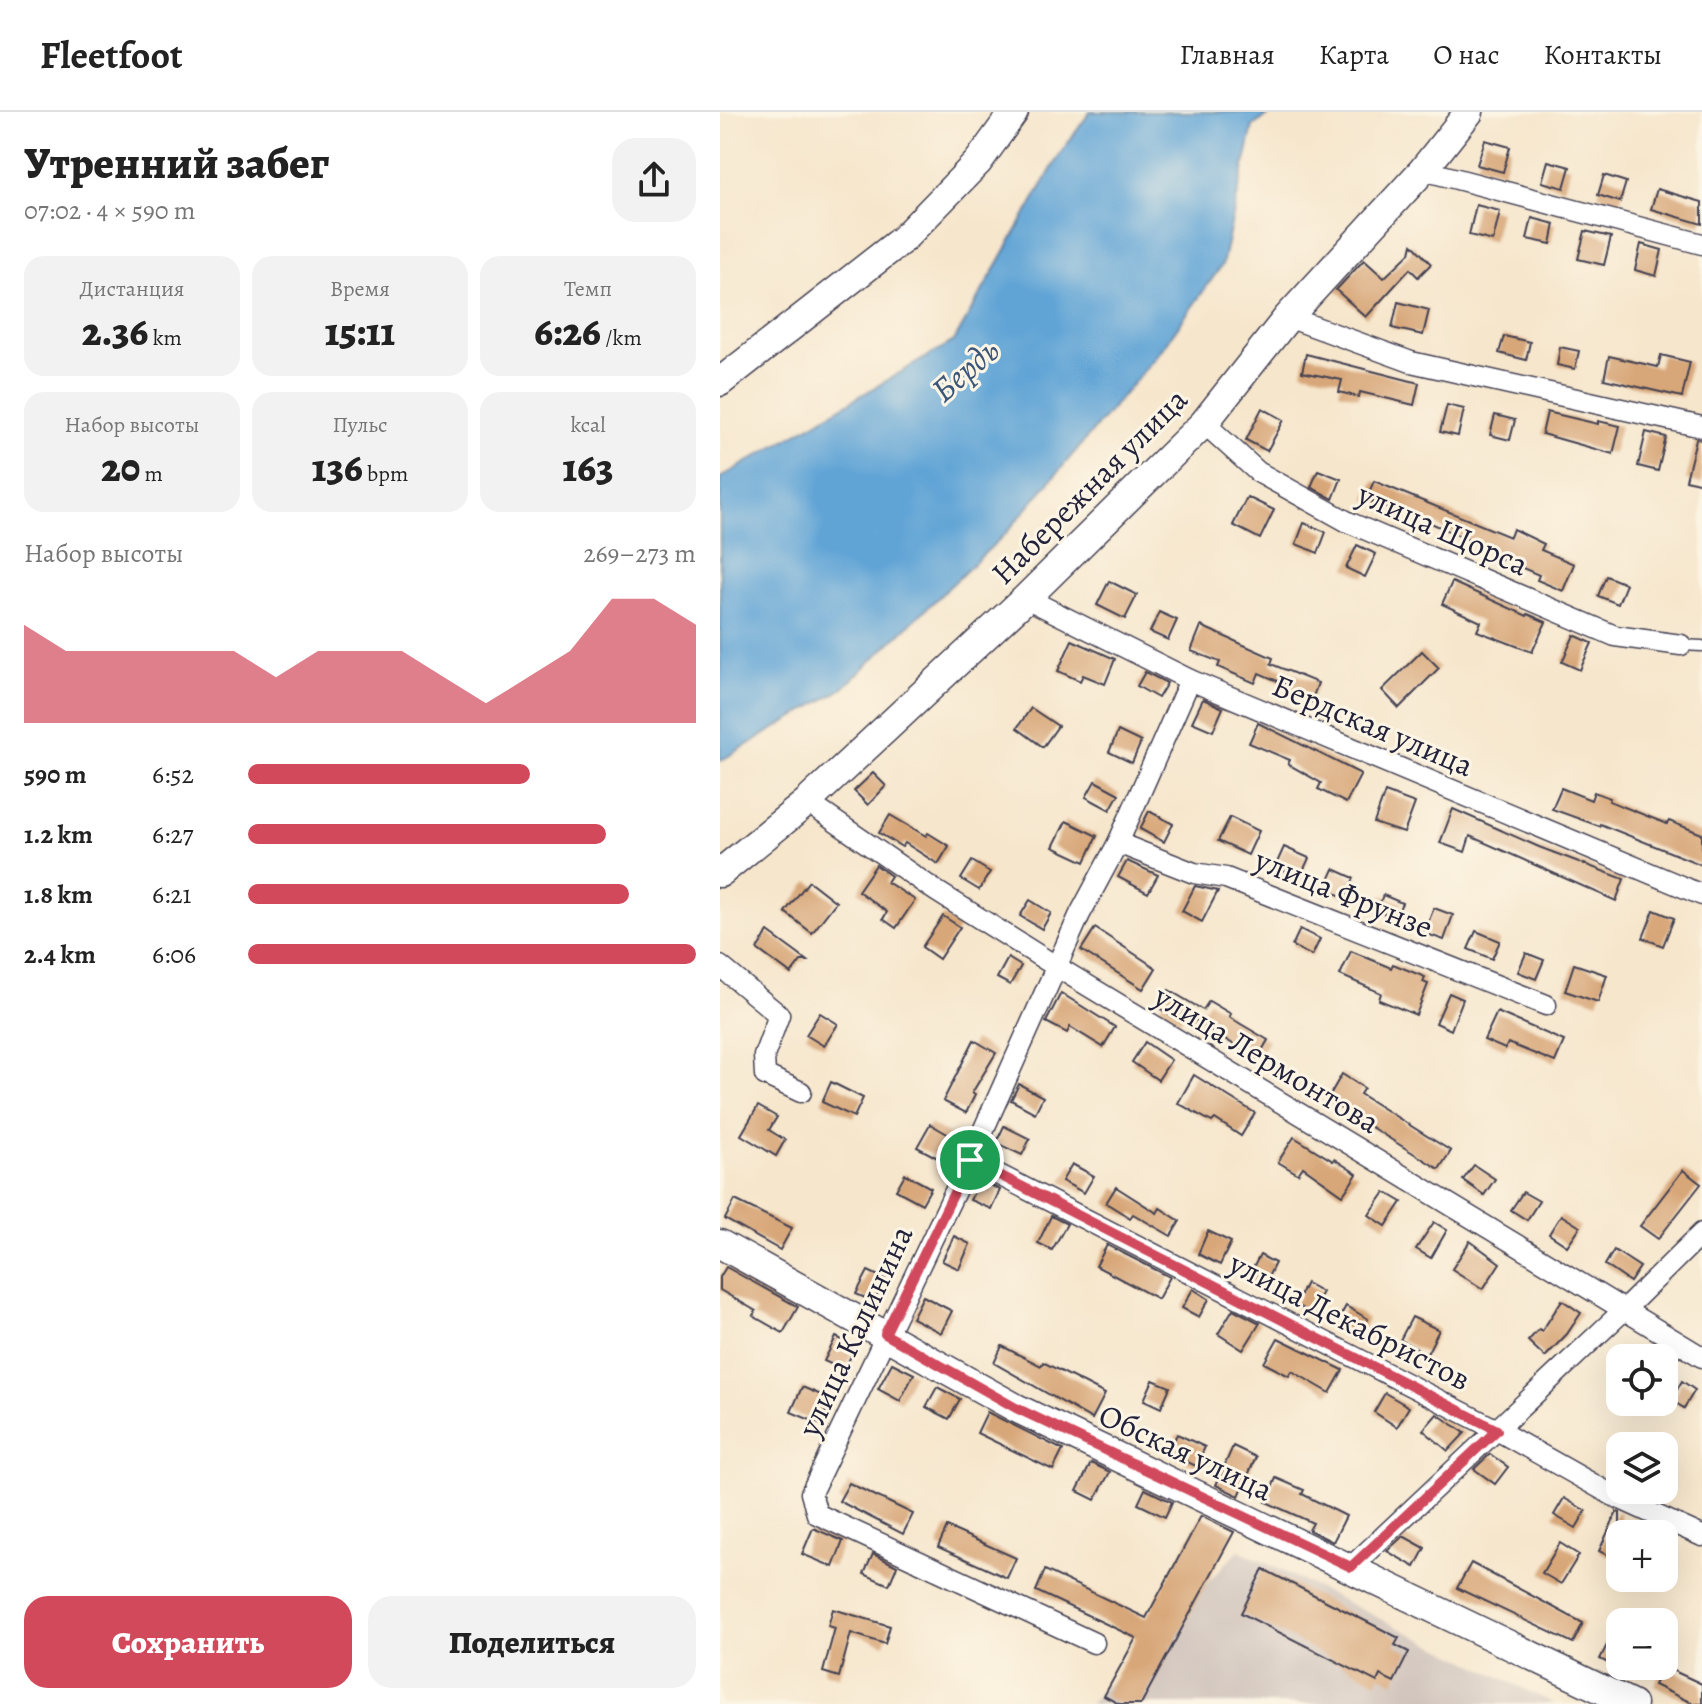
<!DOCTYPE html>
<html lang="ru">
<meta charset="utf-8">
<style>
:root{--surface:#fff;--page:#f2f2f2;--text:#222;--muted:#767676;--line:#e0e0e0;--accent:#d1495b}
body{margin:0;font-family:Alegreya,serif;background:var(--page);color:var(--text);height:100vh;display:flex;flex-direction:column;font-size:30px;white-space:nowrap}
*{box-sizing:border-box;margin:0}
p{font-size:26px;color:var(--muted)}
.icon{flex:none;width:44px;height:44px;fill:none;stroke:currentColor;stroke-width:2;stroke-linecap:round;stroke-linejoin:round}
.map{position:relative;flex:1;overflow:hidden}
.sheet{display:flex;flex-direction:column;background:var(--surface);width:720px}
.sheet>*{flex:none}
.fabs{position:absolute;left:886px;top:1232px;display:grid;gap:16px}
.fabs a{display:grid;place-items:center;width:72px;height:72px;border-radius:16px;background:var(--surface);box-shadow:0 8px 32px #0002;font-size:40px}
.pin{position:absolute;display:grid;place-items:center;width:68px;height:68px;color:#fff;margin:-34px;border:4px solid #fff;border-radius:50%;box-shadow:0 2px 8px #0007}
.round{display:grid;place-items:center;flex:none;width:84px;height:84px;border-radius:24px;background:var(--page)}
.head{display:flex;align-items:center;justify-content:space-between;height:136px;padding:0 24px}
h1{font-size:44px;font-weight:800;line-height:60px}
.metrics{display:grid;grid-template-columns:repeat(3,1fr);gap:12px;height:136px;padding:8px 24px}
.metrics div{display:grid;align-content:center;border-radius:20px;background:var(--page);text-align:center}
.metrics b{font-size:40px;font-weight:800}
.metrics small{font-size:22px;font-weight:400}
.metrics p{font-size:22px}
.chart{height:224px;padding:16px 24px}
.chart p{display:flex;justify-content:space-between}
.chart svg{width:100%;height:144px;margin-top:8px;fill:var(--accent);opacity:.7}
.button{display:flex;gap:16px;margin-top:auto;padding:16px 24px}
.button a{flex:1;height:92px;border-radius:24px;background:var(--accent);color:#fff;font-size:32px;font-weight:800;line-height:92px;text-align:center}
.button a+a{background:var(--page);color:var(--text)}
ul{padding:0 24px;list-style:none;font-size:26px}
li{display:grid;grid-template-columns:128px 96px 1fr;align-items:center;height:60px}
li i{height:20px;border-radius:10px;background:var(--accent)}
header{display:flex;align-items:center;gap:48px;box-sizing:border-box;height:112px;padding:0 40px;background:var(--surface);border-bottom:2px solid var(--line)}
header strong{font-size:38px}
nav{display:flex;gap:44px;margin-inline-start:auto;font-size:28px}
main{display:flex;flex:1;min-height:0}
.map>svg:first-child{display:block}
</style>
<header>
<strong>Fleetfoot</strong>
<nav><a>Главная</a><a>Карта</a><a>О нас</a><a>Контакты</a></nav>
</header>
<main>
<section class="sheet">
<div class="head"><div><h1>Утренний забег</h1><p>07:02 · 4 × 590 m</p></div><a class="round"><svg class="icon" aria-label="share" viewBox="0 0 24 24"><path d="M12 15V3M7 8l5-5 5 5M5 13v7h14v-7"/></svg></a></div>
<div class="metrics">
<div><p>Дистанция</p><b>2.36<small> km</small></b></div>
<div><p>Время</p><b>15:11</b></div>
<div><p>Темп</p><b>6:26<small> /km</small></b></div>
</div>
<div class="metrics">
<div><p>Набор высоты</p><b>20<small> m</small></b></div>
<div><p>Пульс</p><b>136<small> bpm</small></b></div>
<div><p>kcal</p><b>163</b></div>
</div>
<div class="chart"><p><span>Набор высоты</span>269–273 m</p>
<svg viewBox="0 0 160 44" preserveAspectRatio="none"><path d="M0 44V14L10 22L20 22L30 22L40 22L50 22L60 30L70 22L80 22L90 22L100 30L110 38L120 30L130 22L140 6L150 6L160 14V44z"/></svg>
</div>
<ul>
<li><b>590 m</b>6:52<i style="width:63%"></i></li>
<li><b>1.2 km</b>6:27<i style="width:80%"></i></li>
<li><b>1.8 km</b>6:21<i style="width:85%"></i></li>
<li><b>2.4 km</b>6:06<i style="width:100%"></i></li>
</ul>
<div class="button"><a>Сохранить</a><a>Поделиться</a></div>
</section>
<div class="map">
<svg width="982" height="1592" viewBox="0 0 982 1592">
<rect width="100%" height="100%" fill="#fcf5e5"/>
<filter id="ink" filterUnits="userSpaceOnUse"><feTurbulence type="fractalNoise" baseFrequency=".0125" numOctaves="2"/><feDisplacementMap in="SourceGraphic" scale="16" xChannelSelector="R" yChannelSelector="G"/><feConvolveMatrix kernelMatrix="1 2 1 2 8 2 1 2 1" color-interpolation-filters="sRGB"/></filter>
<filter id="wash" filterUnits="userSpaceOnUse"><feTurbulence type="fractalNoise" baseFrequency=".006" numOctaves="4" result="noise"/><feDisplacementMap in="SourceGraphic" scale="32" xChannelSelector="R" yChannelSelector="G"/><feGaussianBlur stdDeviation="1.8" result="paint"/><feColorMatrix in="noise" values="0 0 0 0 0 0 0 0 0 0 0 0 0 0 0 0 0 1.4 0 .05"/><feComposite in="paint" operator="in"/></filter>
<g filter="url(#wash)">
<rect width="100%" height="100%" fill="#f6e6cc"/>
<path fill="#cec1ba" d="M 519,1438 L 835,1592 L 369,1592 Z"/>
<path fill="#61a4d6" stroke="#426388" stroke-width="2" d="M 370,0 L 553,0 L 533,14 L 502,153 L 439,241 L 287,420 L 122,577 L 0,649 L 0,366 L 234,229 L 340,42 Z"/>
<g id="blocks">
<g fill="#d8a779">
<path d="M 765,28 L 790,35 L 783,60 L 757,53 Z"/>
<path d="M 828,49 L 850,55 L 844,76 L 822,70 Z"/>
<path d="M 884,63 L 906,70 L 900,90 L 878,83 Z"/>
<path d="M 937,77 L 982,90 L 982,112 L 931,97 Z"/>
<path d="M 756,93 L 780,99 L 773,129 L 749,123 Z"/>
<path d="M 812,106 L 835,112 L 831,132 L 807,127 Z"/>
<path d="M 865,119 L 891,125 L 884,153 L 858,147 Z"/>
<path d="M 692,132 L 711,152 L 698,165 L 690,157 L 646,205 L 616,178 L 644,148 L 664,166 L 690,141 Z"/>
<path d="M 921,132 L 942,138 L 936,164 L 915,158 Z"/>
<path d="M 678,190 L 709,198 L 703,223 L 672,216 Z"/>
<path d="M 784,224 L 810,230 L 806,248 L 779,241 Z"/>
<path d="M 840,235 L 859,239 L 855,257 L 837,253 Z"/>
<path d="M 586,242 L 699,271 L 694,293 L 640,280 L 639,285 L 619,280 L 622,268 L 582,260 Z"/>
<path d="M 941,243 L 970,250 L 962,285 L 884,267 L 889,244 L 938,255 Z"/>
<path d="M 727,293 L 744,297 L 738,324 L 720,320 Z"/>
<path d="M 542,296 L 564,308 L 547,339 L 526,328 Z"/>
<path d="M 827,300 L 878,312 L 878,309 L 900,314 L 893,342 L 822,322 Z"/>
<path d="M 775,303 L 795,308 L 790,328 L 770,323 Z"/>
<path d="M 926,320 L 946,325 L 938,359 L 918,354 Z"/>
<path d="M 976,327 L 982,328 L 982,372 L 966,368 Z"/>
<path d="M 598,358 L 621,367 L 613,387 L 591,375 Z"/>
<path d="M 654,369 L 790,425 L 793,417 L 824,432 L 821,438 L 854,452 L 843,479 L 817,468 L 819,463 L 780,446 L 782,443 L 669,392 L 667,396 L 646,387 Z"/>
<path d="M 527,385 L 554,398 L 540,427 L 513,413 Z"/>
<path d="M 584,411 L 606,420 L 598,441 L 576,432 Z"/>
<path d="M 637,433 L 656,442 L 645,465 L 626,456 Z"/>
<path d="M 886,464 L 906,472 L 898,492 L 878,484 Z"/>
<path d="M 389,469 L 417,483 L 405,507 L 377,493 Z"/>
<path d="M 732,470 L 807,504 L 808,502 L 826,510 L 812,540 L 757,519 L 761,510 L 722,492 Z"/>
<path d="M 439,500 L 457,508 L 448,528 L 430,520 Z"/>
<path d="M 481,514 L 553,546 L 551,552 L 598,571 L 591,590 L 566,580 L 569,574 L 539,561 L 535,571 L 498,555 L 500,550 L 471,539 Z"/>
<path d="M 854,523 L 872,531 L 860,558 L 842,550 Z"/>
<path d="M 352,528 L 395,547 L 385,572 L 363,563 L 360,569 L 338,559 Z"/>
<path d="M 702,539 L 719,556 L 679,596 L 662,578 Z"/>
<path d="M 425,560 L 447,571 L 438,586 L 417,574 Z"/>
<path d="M 483,587 L 503,596 L 493,619 L 472,610 Z"/>
<path d="M 311,596 L 338,614 L 323,635 L 297,616 Z"/>
<path d="M 538,611 L 641,662 L 626,691 L 598,677 L 601,671 L 568,652 L 570,648 L 529,631 Z"/>
<path d="M 398,619 L 421,630 L 412,651 L 389,640 Z"/>
<path d="M 153,661 L 166,674 L 148,693 L 134,679 Z"/>
<path d="M 375,669 L 399,682 L 390,698 L 366,685 Z"/>
<path d="M 841,676 L 871,688 L 874,680 L 890,686 L 889,689 L 947,712 L 949,709 L 982,722 L 982,753 L 880,712 L 879,714 L 832,697 Z"/>
<path d="M 665,680 L 695,691 L 684,721 L 654,711 Z"/>
<path d="M 733,697 L 819,735 L 904,767 L 896,789 L 750,724 L 745,740 L 720,731 Z"/>
<path d="M 429,699 L 453,712 L 444,730 L 420,717 Z"/>
<path d="M 170,703 L 206,724 L 208,721 L 229,734 L 218,752 L 185,731 L 182,735 L 159,721 Z"/>
<path d="M 510,705 L 539,719 L 528,743 L 498,729 Z"/>
<path d="M 346,709 L 377,724 L 365,750 L 333,735 Z"/>
<path d="M 564,735 L 589,746 L 580,766 L 555,755 Z"/>
<path d="M 252,749 L 270,760 L 259,778 L 241,767 Z"/>
<path d="M 407,749 L 438,763 L 428,781 L 398,765 Z"/>
<path d="M 156,753 L 171,764 L 167,770 L 195,788 L 176,816 L 163,807 L 167,800 L 138,779 Z"/>
<path d="M 614,757 L 634,766 L 626,786 L 605,777 Z"/>
<path d="M 89,769 L 116,790 L 92,821 L 65,800 Z"/>
<path d="M 475,774 L 498,779 L 482,810 L 462,799 Z"/>
<path d="M 663,783 L 682,791 L 675,806 L 657,798 Z"/>
<path d="M 310,788 L 331,801 L 322,817 L 300,804 Z"/>
<path d="M 714,796 L 733,803 L 724,828 L 704,821 Z"/>
<path d="M 934,798 L 954,806 L 943,834 L 923,826 Z"/>
<path d="M 223,804 L 240,815 L 219,847 L 202,835 Z"/>
<path d="M 375,816 L 436,856 L 423,877 L 361,838 Z"/>
<path d="M 580,817 L 600,827 L 592,844 L 572,834 Z"/>
<path d="M 756,819 L 780,829 L 772,847 L 748,837 Z"/>
<path d="M 48,820 L 78,842 L 87,849 L 81,849 L 71,862 L 37,837 Z"/>
<path d="M 631,839 L 671,856 L 673,852 L 705,865 L 703,870 L 708,872 L 696,903 L 659,888 L 661,881 L 620,863 Z"/>
<path d="M 806,841 L 824,848 L 816,867 L 798,860 Z"/>
<path d="M 288,846 L 301,854 L 290,873 L 277,866 Z"/>
<path d="M 854,852 L 887,863 L 878,890 L 845,879 Z"/>
<path d="M 449,878 L 483,898 L 489,889 L 511,902 L 509,905 L 548,928 L 537,947 L 465,902 L 460,909 L 439,896 Z"/>
<path d="M 341,881 L 395,915 L 383,935 L 350,915 L 347,921 L 326,910 Z"/>
<path d="M 729,881 L 743,887 L 731,918 L 716,911 Z"/>
<path d="M 777,900 L 844,929 L 835,950 L 788,931 L 785,937 L 764,928 Z"/>
<path d="M 100,901 L 118,912 L 104,934 L 86,923 Z"/>
<path d="M 254,928 L 276,941 L 252,981 L 255,983 L 246,1001 L 223,989 Z"/>
<path d="M 425,930 L 451,948 L 438,968 L 412,950 Z"/>
<path d="M 622,962 L 644,976 L 640,982 L 731,1039 L 719,1057 L 607,988 Z"/>
<path d="M 474,963 L 535,1001 L 521,1024 L 495,1007 L 492,1010 L 458,991 Z"/>
<path d="M 111,970 L 143,986 L 134,1005 L 102,990 Z"/>
<path d="M 299,972 L 323,985 L 315,1001 L 291,988 Z"/>
<path d="M 38,994 L 57,1005 L 49,1018 L 65,1028 L 56,1044 L 21,1023 Z"/>
<path d="M 210,1012 L 236,1027 L 223,1049 L 197,1035 Z"/>
<path d="M 284,1014 L 310,1027 L 302,1043 L 276,1031 Z"/>
<path d="M 574,1025 L 613,1049 L 614,1047 L 637,1062 L 623,1083 L 583,1055 L 578,1062 L 558,1050 Z"/>
<path d="M 352,1052 L 374,1064 L 364,1081 L 342,1069 Z"/>
<path d="M 754,1053 L 775,1067 L 764,1083 L 743,1068 Z"/>
<path d="M 963,1058 L 981,1072 L 938,1127 L 920,1114 Z"/>
<path d="M 185,1062 L 211,1076 L 202,1092 L 176,1078 Z"/>
<path d="M 260,1068 L 280,1078 L 271,1097 L 250,1088 Z"/>
<path d="M 396,1075 L 437,1101 L 440,1096 L 460,1109 L 451,1124 L 413,1102 L 410,1106 L 386,1091 Z"/>
<path d="M 665,1080 L 682,1090 L 666,1114 L 649,1103 Z"/>
<path d="M 803,1080 L 819,1089 L 807,1108 L 791,1098 Z"/>
<path d="M 15,1088 L 72,1116 L 60,1138 L 5,1107 Z"/>
<path d="M 841,1103 L 860,1115 L 847,1134 L 829,1122 Z"/>
<path d="M 331,1104 L 347,1112 L 332,1138 L 318,1131 Z"/>
<path d="M 714,1110 L 727,1118 L 711,1146 L 696,1137 Z"/>
<path d="M 488,1119 L 511,1130 L 500,1153 L 478,1142 Z"/>
<path d="M 234,1124 L 250,1132 L 239,1157 L 222,1149 Z"/>
<path d="M 750,1129 L 780,1151 L 763,1177 L 732,1157 Z"/>
<path d="M 387,1133 L 450,1165 L 438,1187 L 376,1154 Z"/>
<path d="M 894,1138 L 920,1155 L 910,1170 L 885,1153 Z"/>
<path d="M 540,1143 L 555,1151 L 543,1175 L 527,1167 Z"/>
<path d="M 6,1155 L 78,1195 L 63,1221 L 33,1204 L 36,1199 L 0,1178 L 0,1165 Z"/>
<path d="M 148,1159 L 165,1167 L 154,1190 L 136,1182 Z"/>
<path d="M 586,1171 L 602,1180 L 590,1201 L 575,1192 Z"/>
<path d="M 473,1177 L 489,1187 L 479,1205 L 462,1196 Z"/>
<path d="M 203,1184 L 232,1199 L 221,1221 L 192,1206 Z"/>
<path d="M 842,1188 L 861,1201 L 847,1222 L 825,1245 L 808,1229 L 819,1217 L 822,1219 Z"/>
<path d="M 626,1194 L 648,1207 L 638,1225 L 616,1212 Z"/>
<path d="M 513,1197 L 540,1211 L 523,1238 L 498,1222 Z"/>
<path d="M 692,1205 L 719,1218 L 707,1242 L 680,1228 Z"/>
<path d="M 116,1225 L 136,1234 L 124,1258 L 104,1249 Z"/>
<path d="M 558,1226 L 623,1258 L 610,1281 L 572,1259 L 569,1264 L 544,1251 Z"/>
<path d="M 282,1234 L 321,1254 L 323,1250 L 385,1282 L 372,1307 L 274,1251 Z"/>
<path d="M 172,1251 L 194,1262 L 180,1289 L 158,1277 Z"/>
<path d="M 433,1268 L 450,1275 L 441,1296 L 424,1288 Z"/>
<path d="M 962,1269 L 975,1278 L 964,1296 L 951,1288 Z"/>
<path d="M 82,1275 L 111,1287 L 100,1312 L 71,1300 Z"/>
<path d="M 217,1275 L 240,1287 L 229,1307 L 206,1295 Z"/>
<path d="M 665,1281 L 689,1295 L 677,1315 L 654,1300 Z"/>
<path d="M 267,1300 L 343,1338 L 333,1358 L 257,1321 Z"/>
<path d="M 717,1302 L 745,1321 L 728,1339 L 703,1318 Z"/>
<path d="M 457,1322 L 485,1335 L 476,1354 L 448,1341 Z"/>
<path d="M 513,1334 L 536,1345 L 519,1384 L 496,1373 Z"/>
<path d="M 770,1342 L 788,1355 L 775,1372 L 754,1357 Z"/>
<path d="M 371,1351 L 390,1360 L 375,1388 L 357,1379 Z"/>
<path d="M 556,1366 L 584,1378 L 582,1382 L 626,1404 L 613,1430 L 589,1418 L 593,1411 L 546,1390 Z"/>
<path d="M 129,1371 L 193,1402 L 183,1422 L 119,1389 Z"/>
<path d="M 425,1377 L 452,1390 L 445,1405 L 418,1392 Z"/>
<path d="M 844,1386 L 866,1399 L 856,1416 L 834,1403 Z"/>
<path d="M 897,1400 L 900,1401 L 900,1449 L 879,1439 Z"/>
<path d="M 481,1404 L 514,1420 L 421,1592 L 399,1592 L 384,1584 L 416,1526 L 316,1479 L 325,1458 L 426,1506 Z"/>
<path d="M 227,1415 L 296,1446 L 287,1466 L 218,1435 Z"/>
<path d="M 93,1416 L 123,1429 L 113,1455 L 82,1442 Z"/>
<path d="M 683,1424 L 705,1436 L 695,1455 L 667,1439 Z"/>
<path d="M 840,1431 L 859,1443 L 841,1472 L 822,1461 Z"/>
<path d="M 153,1442 L 177,1454 L 169,1473 L 144,1462 Z"/>
<path d="M 751,1451 L 863,1511 L 853,1531 L 737,1476 Z"/>
<path d="M 543,1457 L 679,1526 L 675,1533 L 689,1540 L 674,1570 L 660,1563 L 657,1570 L 521,1501 Z"/>
<path d="M 113,1497 L 170,1514 L 165,1532 L 131,1521 L 119,1565 L 103,1560 L 115,1516 L 108,1514 Z"/>
<path d="M 900,1507 L 900,1557 L 880,1547 Z"/>
<path d="M 943,1554 L 982,1572 L 982,1592 L 974,1592 L 934,1573 Z"/>
</g>
</g>
</g>
<g filter="url(#ink)">
<use href="#blocks" fill-opacity="0" stroke="#423f51" stroke-width="2"/>
<g fill="none" stroke-linecap="round" stroke-linejoin="round">
<g stroke="#423f51" stroke-width="13">
<path id="lane" d="M 961,533 L 982,534"/>
</g>
<g stroke="#423f51" stroke-width="23">
<g id="street">
<path d="M 703,58 L 982,132"/>
<path d="M 568,205 L 691,250 L 982,315"/>
<path d="M 484,311 L 538,360 L 628,410 L 895,524 L 961,533"/>
<path d="M 306,486 L 470,568 L 982,783"/>
<path d="M 87,690 L 216,779 L 337,855 L 982,1245"/>
<path d="M 398,731 L 474,761 L 506,766 L 826,893"/>
<path d="M 0,854 L 59,903 L 44,944 L 45,963 L 81,980"/>
<path d="M 250,1048 L 777,1318 L 894,1384 L 982,1424"/>
<path d="M 631,1455 L 904,1198 L 982,1121"/>
<path d="M 374,1531 L 97,1402 L 91,1381 L 250,1048 L 360,802 L 398,731 L 470,568"/>
</g>
</g>
<g stroke="#423f51" stroke-width="31">
<g id="secondary">
<path d="M 0,270 L 183,127 L 258,50 L 294,0"/>
<path d="M 0,761 L 87,690 L 306,486 L 484,311 L 568,205 L 703,58 L 749,0"/>
<path d="M 0,1132 L 296,1296 L 912,1592"/>
</g>
</g>
<use href="#lane" stroke="#fff" stroke-width="10"/>
<use href="#street" stroke="#fff" stroke-width="20"/>
<use href="#secondary" stroke="#fff" stroke-width="28"/>
</g>
</g>
<g fill="none" stroke-linecap="round" stroke-linejoin="round" filter="url(#ink)">
<g stroke="#fff" stroke-width="16">
<path id="route" d="M 250,1048 L 777,1318 L 631,1455 L 296,1296 L 165,1222 Z"/>
</g>
<use href="#route" stroke="#d1495b" stroke-width="10"/>
</g>
<g text-anchor="middle" dominant-baseline="central" stroke-width="6" stroke-linejoin="round" paint-order="stroke">
<g font-size="32" fill="#22223b" stroke="#fcf5e5">
<text transform="translate(369 374) rotate(-45)">Набережная улица</text>
<text transform="translate(723 417) rotate(24)">улица Щорса</text>
<text transform="translate(653 613) rotate(23)">Бердская улица</text>
<text transform="translate(624 781) rotate(22)">улица Фрунзе</text>
<text transform="translate(547 947) rotate(31)">улица Лермонтова</text>
<text transform="translate(630 1209) rotate(27)">улица Декабристов</text>
<text transform="translate(135 1219) rotate(-65)">улица Калинина</text>
<text transform="translate(466 1340) rotate(25)">Обская улица</text>
</g>
<g font-size="34" font-style="italic" fill="#3b5679" stroke="#fcf5e5">
<text transform="translate(245 258) rotate(-41)">Бердь</text>
</g>
</g>
</svg>
<div class="fabs">
<a><svg class="icon" aria-label="locate" viewBox="0 0 24 24"><circle cx="12" cy="12" r="6"/><path d="M12 2v4M12 18v4M2 12h4M18 12h4"/></svg></a>
<a><svg class="icon" aria-label="layers" viewBox="0 0 24 24"><path d="M12 4l9 5-9 5-9-5zM3 14l9 5 9-5"/></svg></a>
<a>+</a>
<a>−</a>
</div>
<div class="pin" style="left:250px;top:1048px;background:#1e9e55"><svg class="icon" aria-label="arrive" viewBox="0 0 24 24"><path d="M6 21V4h12l-3 4 3 4H6"/></svg></div>
</div>
</main>
